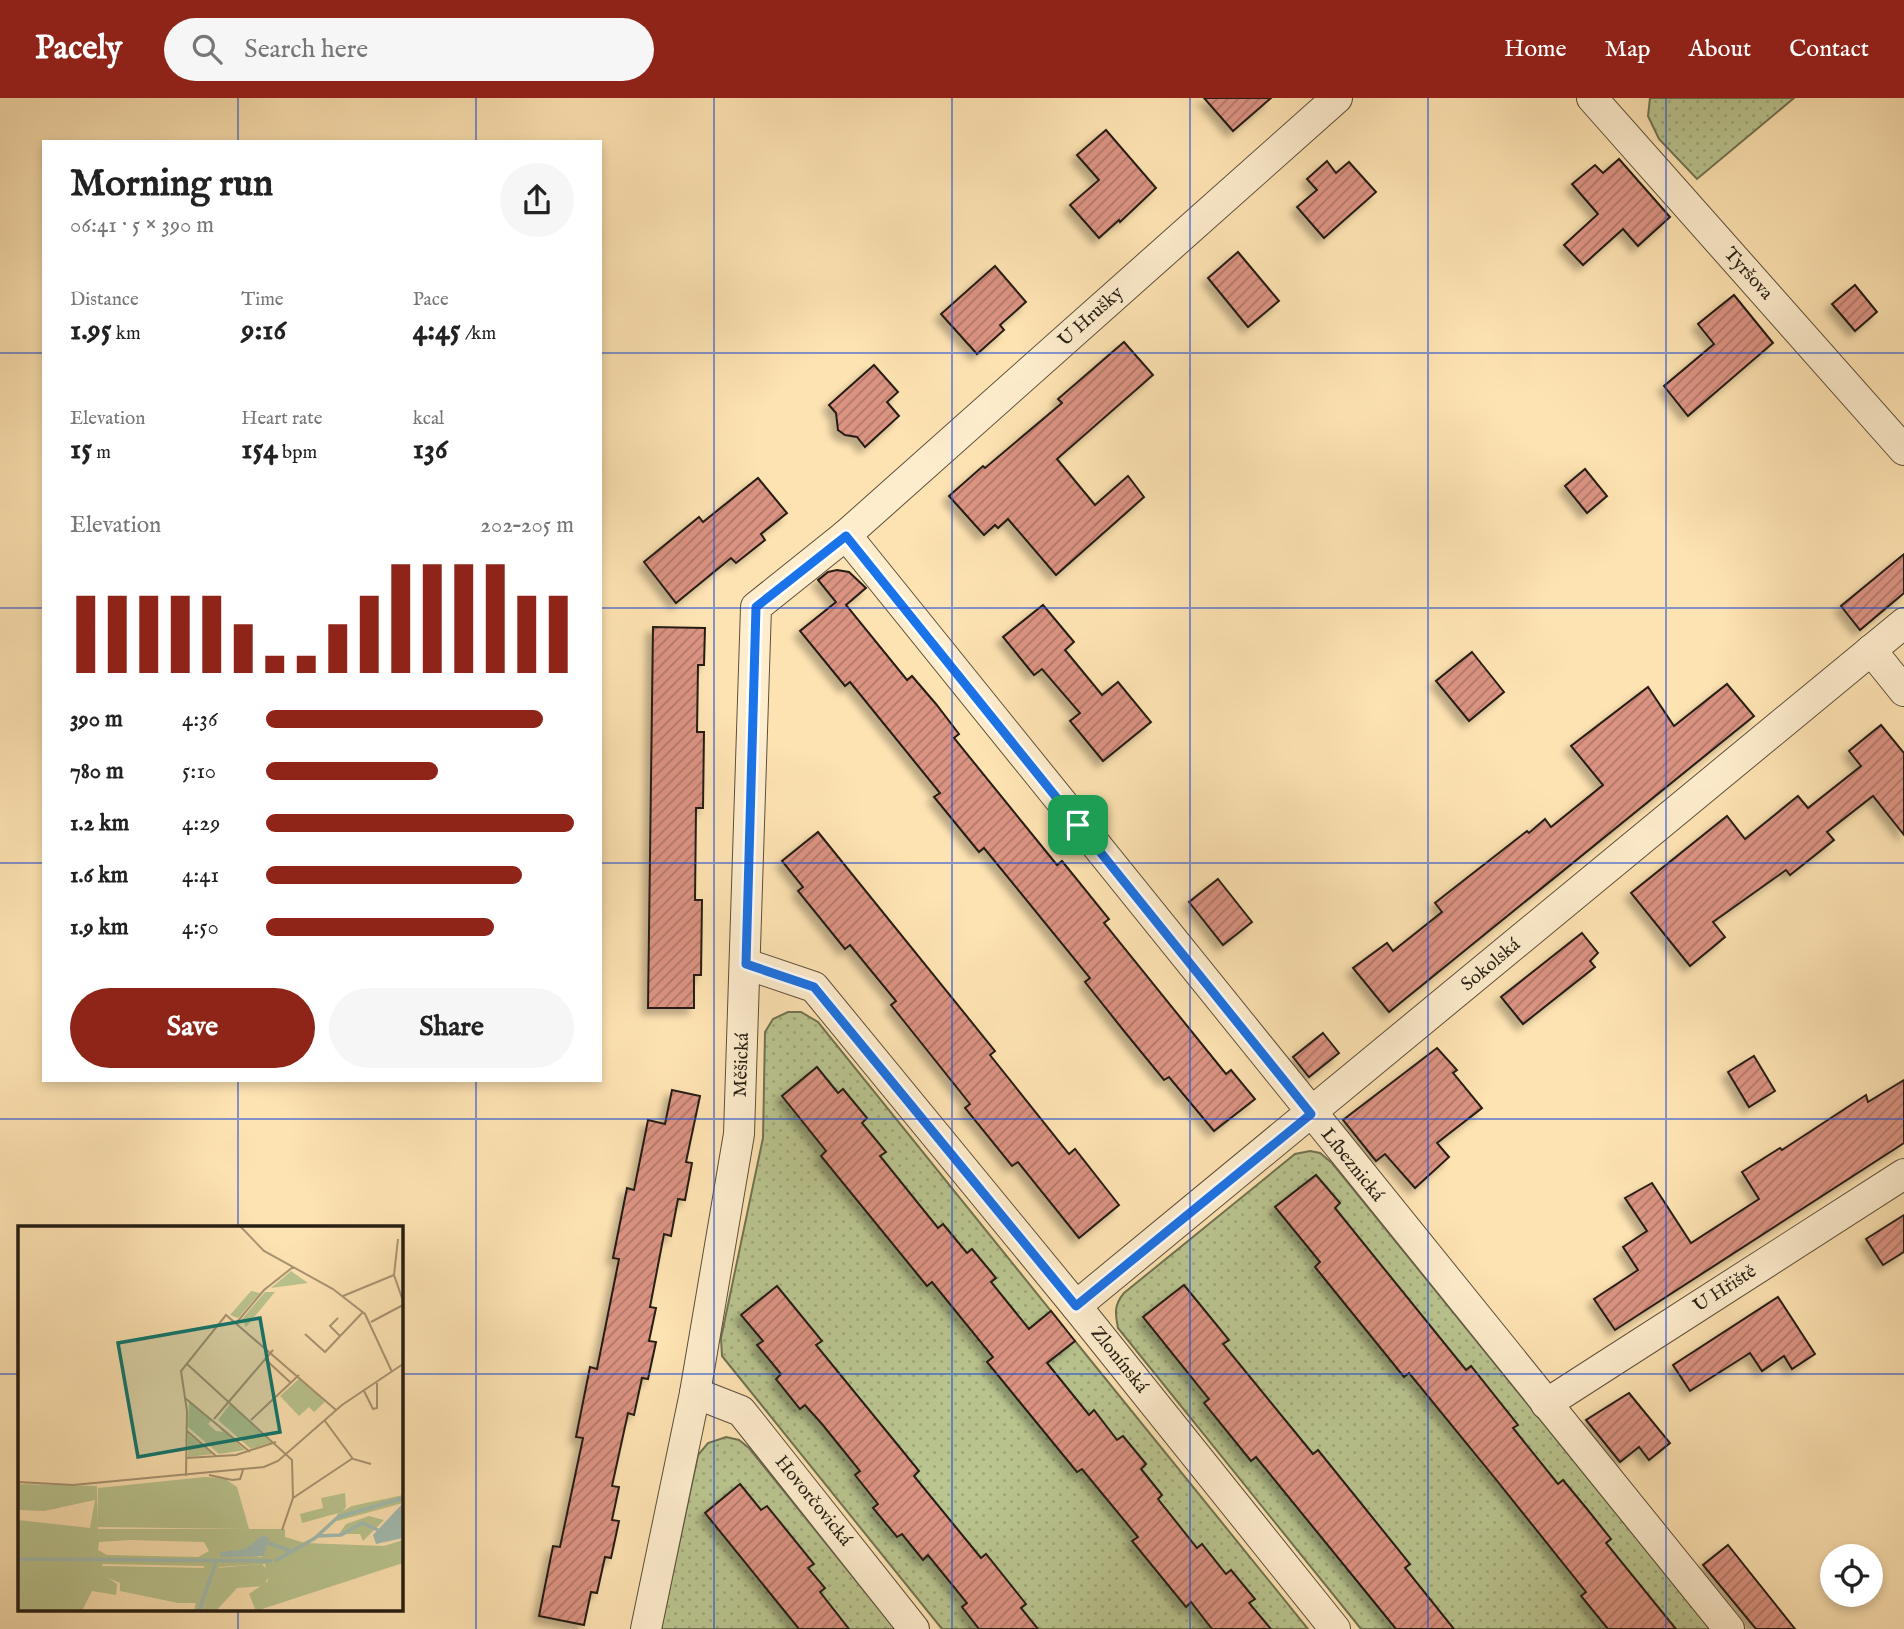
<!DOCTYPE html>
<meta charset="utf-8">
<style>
:root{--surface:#fff;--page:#f6f6f6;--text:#222;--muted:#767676;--accent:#8f2418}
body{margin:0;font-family:"IM FELL English",serif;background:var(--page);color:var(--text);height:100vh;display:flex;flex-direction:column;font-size:26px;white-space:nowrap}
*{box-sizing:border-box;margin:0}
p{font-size:23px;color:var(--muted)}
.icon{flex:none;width:38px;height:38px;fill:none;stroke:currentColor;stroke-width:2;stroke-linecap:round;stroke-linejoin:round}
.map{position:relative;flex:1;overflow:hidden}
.side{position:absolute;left:42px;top:42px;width:560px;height:942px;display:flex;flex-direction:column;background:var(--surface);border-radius:0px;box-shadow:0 4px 10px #0003}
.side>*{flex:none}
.fabs{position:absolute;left:1820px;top:1446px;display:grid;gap:14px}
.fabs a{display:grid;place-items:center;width:63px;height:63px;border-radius:50%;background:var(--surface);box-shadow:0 4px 10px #0003;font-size:35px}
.pin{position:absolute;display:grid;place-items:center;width:60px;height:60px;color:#fff;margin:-30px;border-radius:14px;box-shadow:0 4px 10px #0006}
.round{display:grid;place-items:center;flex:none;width:74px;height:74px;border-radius:37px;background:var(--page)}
.overview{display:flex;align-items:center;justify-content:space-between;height:119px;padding:0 28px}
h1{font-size:38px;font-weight:800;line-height:52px}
.figures{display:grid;grid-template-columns:repeat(3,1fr);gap:10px;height:119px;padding:7px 28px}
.figures div{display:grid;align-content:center}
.figures b{font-size:30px;font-weight:800}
.figures small{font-size:19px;font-weight:400}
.figures p{font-size:19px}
.chart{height:196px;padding:14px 28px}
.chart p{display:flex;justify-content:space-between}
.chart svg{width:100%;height:126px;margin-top:7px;stroke:var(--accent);stroke-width:6}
.primary-button{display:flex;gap:14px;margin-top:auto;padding:14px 28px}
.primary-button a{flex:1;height:80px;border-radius:42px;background:var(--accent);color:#fff;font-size:28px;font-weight:800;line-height:80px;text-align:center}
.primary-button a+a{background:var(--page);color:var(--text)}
ul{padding:0 28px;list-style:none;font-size:23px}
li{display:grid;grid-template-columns:112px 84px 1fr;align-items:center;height:52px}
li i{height:18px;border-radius:9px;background:var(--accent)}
header{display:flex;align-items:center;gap:42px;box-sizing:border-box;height:98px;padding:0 35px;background:var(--accent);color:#fff}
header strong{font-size:33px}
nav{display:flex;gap:38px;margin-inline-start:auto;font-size:24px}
.search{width:490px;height:63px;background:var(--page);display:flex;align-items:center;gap:18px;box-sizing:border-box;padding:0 24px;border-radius:38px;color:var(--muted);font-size:26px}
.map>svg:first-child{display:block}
</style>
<header>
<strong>Pacely</strong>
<div class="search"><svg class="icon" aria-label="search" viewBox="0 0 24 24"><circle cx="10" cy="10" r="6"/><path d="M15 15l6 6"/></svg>Search here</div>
<nav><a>Home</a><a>Map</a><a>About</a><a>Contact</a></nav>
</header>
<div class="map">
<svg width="1904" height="1531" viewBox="0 0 1904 1531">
<defs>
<pattern id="garden-dots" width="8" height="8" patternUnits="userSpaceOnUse" patternTransform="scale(1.75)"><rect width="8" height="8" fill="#bac590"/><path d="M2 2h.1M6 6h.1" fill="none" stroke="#a0a97b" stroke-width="1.8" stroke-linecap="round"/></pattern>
<pattern id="building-hatch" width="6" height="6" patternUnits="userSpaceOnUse" patternTransform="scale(1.75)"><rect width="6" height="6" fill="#db9382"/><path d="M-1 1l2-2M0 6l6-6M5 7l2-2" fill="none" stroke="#b17769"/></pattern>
<filter id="shadow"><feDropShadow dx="-6" dy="6" stdDeviation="3.5" flood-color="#0004"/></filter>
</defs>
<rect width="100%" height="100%" fill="#fee3b2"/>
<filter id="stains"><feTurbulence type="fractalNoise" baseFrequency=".00286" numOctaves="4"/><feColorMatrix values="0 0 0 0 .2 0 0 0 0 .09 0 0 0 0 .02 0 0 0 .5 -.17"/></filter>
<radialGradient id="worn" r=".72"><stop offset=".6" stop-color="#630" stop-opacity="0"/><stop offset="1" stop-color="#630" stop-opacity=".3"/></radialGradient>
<g fill="url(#garden-dots)" stroke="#707252" stroke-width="2">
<path d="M 1650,0 L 1794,0 L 1697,81 L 1659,41 L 1648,18 Z"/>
<path d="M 788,914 L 801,914 L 818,924 L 1051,1213 L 988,1264 L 1077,1374 L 1082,1371 L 1127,1425 L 1162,1397 L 1141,1371 L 1146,1366 L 1123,1338 L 1117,1342 L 1094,1313 L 1089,1317 L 1047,1265 L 1075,1243 L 1308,1531 L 942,1531 L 722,1258 L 721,1240 L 763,1040 L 765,934 L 773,921 Z"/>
<path d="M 1310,1053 L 1320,1055 L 1332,1065 L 1710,1531 L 1361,1531 L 1118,1230 C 1115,1215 1114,1207 1124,1195 L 1295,1056 Z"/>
<path d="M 726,1339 L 739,1342 L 749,1350 L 895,1531 L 661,1531 L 698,1357 L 708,1345 Z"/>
</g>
<g fill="url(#building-hatch)" stroke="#261e14" stroke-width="2" filter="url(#shadow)">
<path d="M 1204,0 L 1271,0 L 1233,33 Z"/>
<path d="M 1106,32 L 1156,90 L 1120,124 L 1119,122 L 1099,140 L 1070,107 L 1099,82 L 1077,57 Z"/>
<path d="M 1619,61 L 1670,119 L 1638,148 L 1623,131 L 1583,167 L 1564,147 L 1598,116 L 1572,86 L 1595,67 L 1603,75 Z"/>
<path d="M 1327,63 L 1336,75 L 1349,64 L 1376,94 L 1324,140 L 1297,109 L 1317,92 L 1307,81 Z"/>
<path d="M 1238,154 L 1279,203 L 1248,229 L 1208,180 Z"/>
<path d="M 995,168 L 1026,204 L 1000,227 L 1004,232 L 977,256 L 941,216 Z"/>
<path d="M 1855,187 L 1877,214 L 1855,233 L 1832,206 Z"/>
<path d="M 1734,197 L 1773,245 L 1688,318 L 1664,288 L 1714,246 L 1698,226 Z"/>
<path d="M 1124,244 L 1153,277 L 1057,361 L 1095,407 L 1128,378 L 1144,399 L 1056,477 L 1008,421 L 998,430 L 995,427 L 984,437 L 949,398 L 983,368 L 985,370 L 1062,305 L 1058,301 Z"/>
<path d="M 874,267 L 898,294 L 887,304 L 899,318 L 865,349 L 857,339 L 845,337 L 838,332 L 836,315 L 829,307 Z"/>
<path d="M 1585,371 L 1607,398 L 1587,415 L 1565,388 Z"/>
<path d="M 758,380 L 787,415 L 761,436 L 765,442 L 736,465 L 731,460 L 676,505 L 644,464 L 699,419 L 703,424 Z"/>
<path d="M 1904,456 L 1904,495 L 1860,532 L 1841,508 Z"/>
<path d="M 837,472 L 849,474 L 866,490 L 846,507 L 907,582 L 912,578 L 936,606 L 959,636 L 954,640 L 1057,767 L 1062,763 L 1109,821 L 1104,825 L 1226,976 L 1231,972 L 1255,1001 L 1214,1033 L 1169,979 L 1164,982 L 1124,933 L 1085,884 L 1090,880 L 984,750 L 979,754 L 934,699 L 940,695 L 850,584 L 845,588 L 800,533 L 836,504 L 818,482 L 828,474 Z"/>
<path d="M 1043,507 L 1074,544 L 1065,552 L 1102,597 L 1118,584 L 1151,624 L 1103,663 L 1070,623 L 1080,615 L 1042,571 L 1034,577 L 1003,539 Z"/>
<path d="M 653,529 L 705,530 L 704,567 L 698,567 L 697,634 L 704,634 L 703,710 L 696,710 L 695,802 L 702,802 L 701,877 L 694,877 L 694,910 L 648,910 Z"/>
<path d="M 1472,554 L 1504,594 L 1469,623 L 1436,583 Z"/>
<path d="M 1727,586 L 1754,618 L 1389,914 L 1353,870 L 1387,845 L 1393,853 L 1442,814 L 1435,805 L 1445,797 L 1527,733 L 1529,735 L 1545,721 L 1551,729 L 1603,687 L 1571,648 L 1648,589 L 1674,628 Z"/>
<path d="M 1881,627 L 1904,655 L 1904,737 L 1873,698 L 1827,734 L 1834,742 L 1790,777 L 1786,772 L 1713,824 L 1725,839 L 1690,868 L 1631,795 L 1727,718 L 1745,741 L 1798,698 L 1808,710 L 1861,668 L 1849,653 Z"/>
<path d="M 818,734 L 995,953 L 990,957 L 1069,1056 L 1075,1051 L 1119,1107 L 1079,1140 L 1018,1064 L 1012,1068 L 965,1010 L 970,1006 L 891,907 L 896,903 L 850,847 L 845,851 L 798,793 L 803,789 L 782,763 Z"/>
<path d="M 1218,781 L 1252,824 L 1223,847 L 1189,804 Z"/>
<path d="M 1582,835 L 1598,855 L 1590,863 L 1595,869 L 1523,926 L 1501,899 Z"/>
<path d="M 1323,935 L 1339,955 L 1309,979 L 1293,959 Z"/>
<path d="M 1437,950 L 1457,972 L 1453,975 L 1482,1010 L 1437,1045 L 1449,1059 L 1415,1090 L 1385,1056 L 1376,1063 L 1343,1022 Z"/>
<path d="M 1754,958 L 1775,993 L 1749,1009 L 1728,974 Z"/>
<path d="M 817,969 L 838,995 L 843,991 L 867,1020 L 862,1025 L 886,1054 L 880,1058 L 938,1130 L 943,1126 L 967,1155 L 972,1151 L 996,1180 L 991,1184 L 1029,1231 L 1051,1213 L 1075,1243 L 1047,1265 L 1089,1317 L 1094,1312 L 1117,1342 L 1123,1338 L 1146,1366 L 1141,1371 L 1162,1397 L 1158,1401 L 1197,1450 L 1202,1446 L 1226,1476 L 1231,1472 L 1255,1501 L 1249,1505 L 1271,1531 L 1212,1531 L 1191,1504 L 1186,1509 L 1132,1443 L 1138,1439 L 1082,1371 L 1077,1374 L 987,1264 L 993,1259 L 932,1184 L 927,1188 L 821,1058 L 826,1053 L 782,998 Z"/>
<path d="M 1904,982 L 1904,1045 L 1615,1232 L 1594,1201 L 1638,1172 L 1623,1149 L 1647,1133 L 1625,1100 L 1652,1085 L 1691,1145 L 1759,1101 L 1742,1074 L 1780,1050 L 1782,1052 L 1866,997 L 1868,1004 Z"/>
<path d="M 672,992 L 700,998 L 686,1064 L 692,1065 L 685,1102 L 678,1101 L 671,1138 L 664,1136 L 650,1209 L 656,1210 L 649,1243 L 656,1244 L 648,1281 L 642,1280 L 634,1317 L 628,1315 L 612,1388 L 619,1389 L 612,1422 L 619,1423 L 611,1460 L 605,1459 L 597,1495 L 591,1494 L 584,1527 L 539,1518 L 553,1448 L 560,1449 L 583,1340 L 576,1339 L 590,1269 L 597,1271 L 619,1161 L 613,1160 L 627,1090 L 634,1092 L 648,1022 L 665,1026 Z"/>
<path d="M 1316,1077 L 1340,1105 L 1335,1110 L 1466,1272 L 1471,1268 L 1518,1327 L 1513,1330 L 1558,1386 L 1563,1382 L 1587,1411 L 1611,1441 L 1606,1445 L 1676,1531 L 1608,1531 L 1581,1498 L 1586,1494 L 1494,1379 L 1409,1275 L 1404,1279 L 1315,1169 L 1320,1164 L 1275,1109 Z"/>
<path d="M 1904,1117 L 1904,1154 L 1883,1167 L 1866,1141 Z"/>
<path d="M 1184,1187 L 1229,1242 L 1223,1246 L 1313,1356 L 1318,1352 L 1410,1466 L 1405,1470 L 1454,1531 L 1396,1531 L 1256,1359 L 1251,1363 L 1204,1305 L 1209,1301 L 1143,1219 Z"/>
<path d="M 777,1188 L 822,1243 L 816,1247 L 919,1373 L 914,1378 L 981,1460 L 986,1456 L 1026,1506 L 1021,1510 L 1038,1531 L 979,1531 L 962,1509 L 967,1505 L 928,1457 L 923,1462 L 902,1436 L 897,1439 L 873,1410 L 878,1406 L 855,1377 L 860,1373 L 822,1326 L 805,1307 L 800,1311 L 776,1281 L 781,1276 L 757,1247 L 763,1243 L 741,1217 Z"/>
<path d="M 1778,1199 L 1815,1256 L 1792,1271 L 1784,1258 L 1762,1273 L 1750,1255 L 1690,1293 L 1673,1267 Z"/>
<path d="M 1629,1295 L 1670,1345 L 1649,1362 L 1639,1349 L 1620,1364 L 1586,1322 Z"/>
<path d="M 740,1386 L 761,1412 L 767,1408 L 814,1466 L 808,1470 L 825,1490 L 820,1494 L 849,1531 L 799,1531 L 705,1415 Z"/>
<path d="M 1728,1447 L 1795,1531 L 1756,1531 L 1703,1467 Z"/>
</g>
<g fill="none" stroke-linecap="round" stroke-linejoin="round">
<g stroke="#5c4f3c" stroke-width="32">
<g id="street">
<path d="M 1592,0 L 1904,352"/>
<path d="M 846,437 L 1729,1531"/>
<path d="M 1871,552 L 1904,593"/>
<path d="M 746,866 L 814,889 L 1076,1208 L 1335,1531"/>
<path d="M 1076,1208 L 1904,525"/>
<path d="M 695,1295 L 741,1313 L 914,1531"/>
<path d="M 1546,1306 L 1904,1076"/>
<path d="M 646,1531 L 695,1295 L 739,1036 L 756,509 L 846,437 L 1337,0"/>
</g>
</g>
<use href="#street" stroke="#feedcd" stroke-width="30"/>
</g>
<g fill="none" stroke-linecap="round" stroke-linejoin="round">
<g stroke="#fff" stroke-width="14">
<path id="route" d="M 846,438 L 1311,1016 L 1076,1208 L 814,889 L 746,866 L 756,509 Z"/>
</g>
<use href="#route" stroke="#1a73e8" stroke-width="9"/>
</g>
<path fill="none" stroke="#1d4ed8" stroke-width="2" stroke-opacity="0.55" d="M 238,0 L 238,44M 476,0 L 476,44M 714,0 L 714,1531M 952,0 L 952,1531M 1190,0 L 1190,1531M 1428,0 L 1428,1531M 1666,0 L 1666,1531M 0,255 L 44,255M 600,255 L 1904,255M 0,510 L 44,510M 600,510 L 1904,510M 0,765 L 44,765M 600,765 L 1904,765M 238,982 L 238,1130M 476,982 L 476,1531M 0,1021 L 1904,1021M 0,1276 L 19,1276M 401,1276 L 1904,1276M 238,1512 L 238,1531"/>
<g text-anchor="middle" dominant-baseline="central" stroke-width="5" stroke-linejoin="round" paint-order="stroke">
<g font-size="19" fill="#261e14" stroke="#feedcd">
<text transform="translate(1748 176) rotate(48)">Tyršova</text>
<text transform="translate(1091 219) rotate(-42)">U Hrušky</text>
<text transform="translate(1491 867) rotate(-40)">Sokolská</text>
<text transform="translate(742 967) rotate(-88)">Měšická</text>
<text transform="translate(1352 1067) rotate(51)">Líbeznická</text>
<text transform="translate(1725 1191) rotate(-33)">U Hřiště</text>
<text transform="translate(1119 1262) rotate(51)">Zlonínská</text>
<text transform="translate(813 1403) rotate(51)">Hovorčovická</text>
</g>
</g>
<g transform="translate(18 1128)">
<rect width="385" height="385" fill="#fee3b2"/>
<path d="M 187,251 L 206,252 L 219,261 L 231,303 L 80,301 L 80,262 ZM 327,267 L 328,281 L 324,286 L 284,297 L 282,288 L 305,282 L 303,272 ZM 244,338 L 252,347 L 246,360 L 219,362 L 198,385 L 185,385 L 199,342 Z" fill="#bac590"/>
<path d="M 0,258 L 79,260 L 80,303 L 267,303 L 267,311 L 287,317 L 366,320 L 385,314 L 385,337 L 238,385 L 231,368 L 250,355 L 247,338 L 201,341 L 185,385 L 176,385 L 186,340 L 85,338 L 81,346 L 99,358 L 98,369 L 74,365 L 64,385 L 0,385 L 0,294 L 72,302 L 77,274 L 26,285 L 0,284 ZM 245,309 L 244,331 L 203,326 L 228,324 ZM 113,314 L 186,316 L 191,325 L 180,331 L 89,329 L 80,324 L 81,316 ZM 385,269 L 385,277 L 319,295 L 319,288 L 334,280 Z" fill="#bac590" fill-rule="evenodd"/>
<path d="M 351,290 L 366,294 L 345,315 L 342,308 L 321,308 L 328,298 ZM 79,340 L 138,341 L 189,342 L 180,377 L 160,377 L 102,365 L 102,357 L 78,347 Z" fill="#bac590"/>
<path d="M 282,152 L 307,176 L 296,186 L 291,181 L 281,190 L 262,170 Z" fill="#bac590"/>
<path d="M 273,45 L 290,57 L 253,62 ZM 233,65 L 242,67 L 220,92 L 212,89 ZM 247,66 L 257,66 L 228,101 L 224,93 ZM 171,175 L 194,194 L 190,198 L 198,205 L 205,206 L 197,196 L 227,224 L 201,228 L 170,201 ZM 212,178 L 254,216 L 233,223 L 200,194 ZM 170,208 L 195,228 L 170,231 Z" fill="#bac590"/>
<path d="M 385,277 L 385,312 L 358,318 L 355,309 ZM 245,309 L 251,312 L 246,330 L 203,331 L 202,326 L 227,323 Z" fill="#a2bdb4"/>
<path fill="none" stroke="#a2bdb4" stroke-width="3.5" d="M 300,310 L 323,309 L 344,297 L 360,304M 250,317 L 273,325M 0,333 L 254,335M 257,335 L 297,312 L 320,291 L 385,272M 181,385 L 198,336"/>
<path fill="none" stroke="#a89473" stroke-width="2" d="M 222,0 L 246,25 L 315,63 L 347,88 L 374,146M 380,13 L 376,49 L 385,75M 325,70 L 376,49M 320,92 L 312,100 L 322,110M 219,96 L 246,64 L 275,41M 353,96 L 385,79M 287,108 L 307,126 L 345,86M 247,133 L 273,157M 169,138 L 274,234 L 275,272 L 264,304M 346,165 L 355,183 L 359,182 L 359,157M 167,172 L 232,226M 196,193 L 255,124M 233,194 L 281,149M 307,195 L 335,233 L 353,238M 169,205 L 198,230M 168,232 L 218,229 L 258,216M 191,249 L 214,254 L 222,253 L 225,244M 168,250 L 169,185 L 163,145 L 208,89 L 318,184M 0,256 L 55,259 L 246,241 L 260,235 L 324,179 L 385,138M 275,272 L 335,232"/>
<path fill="#0f766e" fill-opacity="0.15" stroke="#0f766e" stroke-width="3.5" d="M 242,92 L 262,206 L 120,231 L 100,117 Z"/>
<rect width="385" height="385" fill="none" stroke="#261e14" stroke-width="3.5"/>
</g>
<rect width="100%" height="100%" filter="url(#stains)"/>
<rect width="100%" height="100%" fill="url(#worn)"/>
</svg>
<div class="fabs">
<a><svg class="icon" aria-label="locate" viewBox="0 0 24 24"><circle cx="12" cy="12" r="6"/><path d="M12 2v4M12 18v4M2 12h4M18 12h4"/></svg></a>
</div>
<div class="pin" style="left:1078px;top:727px;background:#1e9e55"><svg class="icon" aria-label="arrive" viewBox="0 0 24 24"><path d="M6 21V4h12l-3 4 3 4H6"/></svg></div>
<section class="side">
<div class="overview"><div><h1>Morning run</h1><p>06:41 · 5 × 390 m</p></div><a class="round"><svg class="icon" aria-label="share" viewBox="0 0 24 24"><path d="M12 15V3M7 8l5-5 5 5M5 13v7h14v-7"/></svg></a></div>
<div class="figures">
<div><p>Distance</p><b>1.95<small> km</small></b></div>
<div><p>Time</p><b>9:16</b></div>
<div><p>Pace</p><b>4:45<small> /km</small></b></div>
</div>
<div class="figures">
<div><p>Elevation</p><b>15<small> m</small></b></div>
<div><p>Heart rate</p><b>154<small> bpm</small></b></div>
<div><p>kcal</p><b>136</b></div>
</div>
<div class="chart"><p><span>Elevation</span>202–205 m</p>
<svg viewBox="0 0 160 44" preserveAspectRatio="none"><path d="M5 44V17M15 44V17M25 44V17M35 44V17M45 44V17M55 44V27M65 44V38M75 44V38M85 44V27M95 44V17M105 44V6M115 44V6M125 44V6M135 44V6M145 44V17M155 44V17"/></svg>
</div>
<ul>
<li><b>390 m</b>4:36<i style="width:90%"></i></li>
<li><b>780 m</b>5:10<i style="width:56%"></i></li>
<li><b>1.2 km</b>4:29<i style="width:100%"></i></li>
<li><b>1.6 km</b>4:41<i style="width:83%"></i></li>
<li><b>1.9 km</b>4:50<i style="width:74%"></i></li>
</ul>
<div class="primary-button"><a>Save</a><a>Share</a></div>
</section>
</div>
